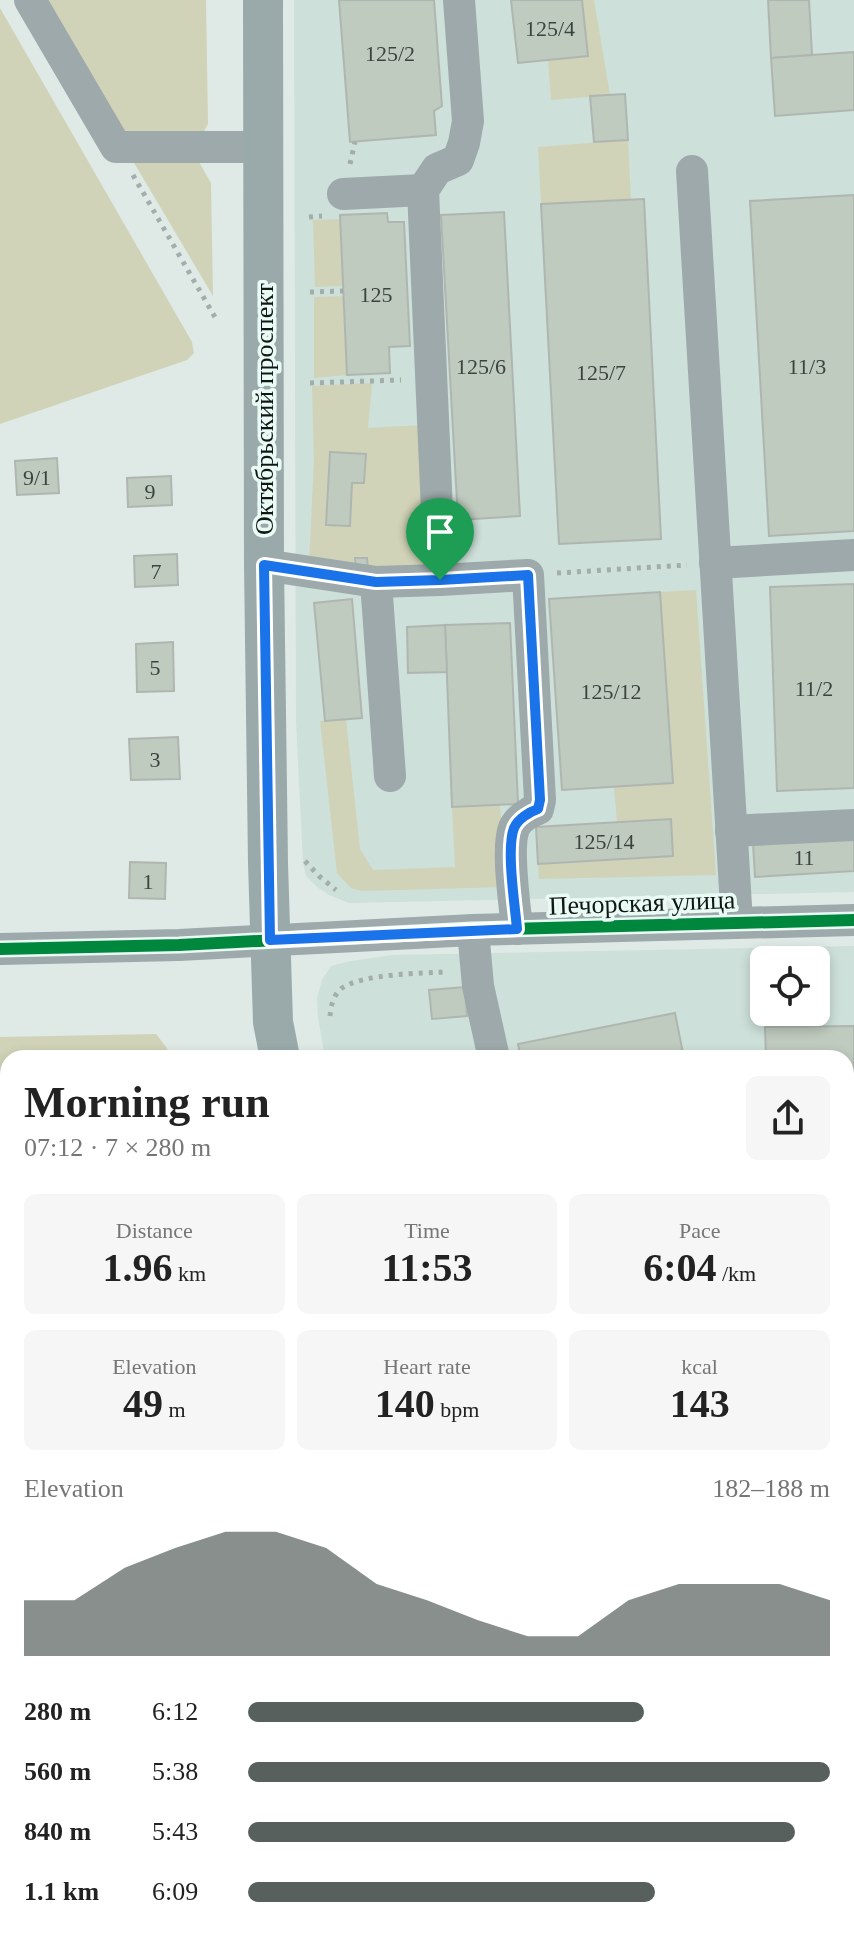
<!DOCTYPE html>
<meta charset="utf-8">
<style>
:root{--surface:#fff;--page:#f6f6f6;--text:#222;--muted:#767676;--accent:#58605e}
body{margin:0;font-family:Georgia,serif;background:var(--page);color:var(--text);height:100vh;display:flex;flex-direction:column;font-size:30px;white-space:nowrap}
*{box-sizing:border-box;margin:0}
p{font-size:26px;color:var(--muted)}
.icon{flex:none;width:44px;height:44px;fill:none;stroke:currentColor;stroke-width:2;stroke-linecap:round;stroke-linejoin:round}
.map{position:relative;flex:1;overflow:hidden}
.drawer{position:absolute;left:0px;top:1050px;width:854px;height:888px;display:flex;flex-direction:column;background:var(--surface);border-radius:24px 24px 0 0;box-shadow:0 4px 12px #0003}
.drawer>*{flex:none}
.fabs{position:absolute;left:750px;top:946px;display:grid;gap:16px}
.fabs a{display:grid;place-items:center;width:80px;height:80px;border-radius:12px;background:var(--surface);box-shadow:0 4px 12px #0003;font-size:40px}
.pin{position:absolute;display:grid;place-items:center;width:68px;height:68px;color:#fff;margin:-82px -34px;border-radius:50% 50% 50% 0;rotate:-45deg;box-shadow:0 0 8px #0007}
.pin .icon{rotate:45deg}
.round{display:grid;place-items:center;flex:none;width:84px;height:84px;border-radius:12px;background:var(--page)}
.overview{display:flex;align-items:center;justify-content:space-between;height:136px;padding:0 24px}
h1{font-size:44px;font-weight:600;line-height:60px}
.stats{display:grid;grid-template-columns:repeat(3,1fr);gap:12px;height:136px;padding:8px 24px}
.stats div{display:grid;align-content:center;border-radius:12px;background:var(--page);text-align:center}
.stats b{font-size:40px;font-weight:600}
.stats small{font-size:22px;font-weight:400}
.stats p{font-size:22px}
.chart{height:224px;padding:16px 24px}
.chart p{display:flex;justify-content:space-between}
.chart svg{width:100%;height:144px;margin-top:8px;fill:var(--accent);opacity:.7}
ul{padding:0 24px;list-style:none;font-size:26px}
li{display:grid;grid-template-columns:128px 96px 1fr;align-items:center;height:60px}
li i{height:20px;border-radius:10px;background:var(--accent)}
.map>svg:first-child{display:block}
</style>
<div class="map">
<svg width="854" height="1938" viewBox="0 0 854 1938">
<rect width="100%" height="100%" fill="#dfeae6"/>
<g fill="#cde0d9" fill-rule="evenodd">
<path d="M 294,0 L 854,0 L 854,892 L 349,903 L 329,895 L 317,887 L 306,876 L 303,862 L 296,721 Z"/>
<path d="M 854,946 L 854,1938 L 497,1938 L 495,1930 L 846,1930 L 846,1058 L 325,1058 L 318,1017 L 317,998 L 322,980 L 331,966 L 351,961 L 393,955 ZM 764,960 L 816,960 L 816,1012 L 764,1012 Z"/>
</g>
<g fill="#d0d3b7" fill-rule="evenodd">
<path d="M 39,0 L 206,0 L 208,124 L 202,135 L 121,143 Z"/>
<path d="M 582,0 L 594,0 L 610,95 L 551,100 L 548,60 L 588,56 Z"/>
<path d="M 0,8 L 192,342 L 194,353 L 187,360 L 0,424 Z"/>
<path d="M 628,140 L 631,200 L 541,204 L 538,147 Z"/>
<path d="M 127,151 L 199,162 L 211,183 L 213,296 Z"/>
<path d="M 340,219 L 343,286 L 315,287 L 313,220 Z"/>
<path d="M 344,296 L 347,375 L 314,378 L 314,297 Z"/>
<path d="M 372,383 L 368,428 L 425,425 L 433,559 L 427,568 C 389,585 347,572 309,563 L 314,461 L 312,386 ZM 330,452 L 366,454 L 364,483 L 352,483 L 350,526 L 327,525 Z"/>
<path d="M 696,590 L 716,875 L 539,879 L 538,864 L 673,855 L 671,819 L 617,822 L 614,787 L 672,783 L 660,592 Z"/>
<path d="M 346,719 L 360,849 L 373,870 L 455,867 L 452,807 L 500,805 L 505,887 L 363,891 L 351,888 L 337,873 L 320,721 Z"/>
<path d="M 156,1034 L 167,1048 L 169,1058 L 8,1058 L 8,1930 L 311,1930 L 312,1938 L 0,1938 L 0,1037 Z"/>
</g>
<g fill="#bfcbbf" stroke="#afb6b1" stroke-width="2">
<path d="M 339,0 L 434,0 L 442,106 L 434,111 L 436,135 L 350,142 Z"/>
<path d="M 511,0 L 582,0 L 588,56 L 518,63 Z"/>
<path d="M 768,0 L 809,0 L 812,55 L 771,58 Z"/>
<path d="M 854,52 L 854,110 L 775,116 L 771,58 Z"/>
<path d="M 625,94 L 628,140 L 594,142 L 590,96 Z"/>
<path d="M 854,195 L 854,531 L 769,536 L 750,201 Z"/>
<path d="M 644,199 L 661,539 L 559,544 L 541,204 Z"/>
<path d="M 504,212 L 520,516 L 458,520 L 441,215 Z"/>
<path d="M 387,213 L 388,222 L 404,222 L 410,346 L 389,347 L 390,373 L 347,375 L 340,215 Z"/>
<path d="M 330,452 L 366,454 L 364,483 L 352,483 L 350,526 L 326,525 Z"/>
<path d="M 57,458 L 59,493 L 17,495 L 15,461 Z"/>
<path d="M 171,476 L 172,505 L 128,507 L 127,478 Z"/>
<path d="M 177,554 L 178,585 L 135,587 L 134,556 Z"/>
<path d="M 355,558 L 367,558 L 368,570 L 356,570 Z"/>
<path d="M 854,584 L 854,788 L 777,791 L 770,587 Z"/>
<path d="M 660,592 L 673,783 L 562,790 L 549,599 Z"/>
<path d="M 352,599 L 362,718 L 325,721 L 314,603 Z"/>
<path d="M 510,623 L 518,804 L 452,807 L 445,625 Z"/>
<path d="M 445,625 L 447,672 L 408,673 L 407,627 Z"/>
<path d="M 173,642 L 174,691 L 137,692 L 136,644 Z"/>
<path d="M 178,737 L 180,779 L 131,780 L 129,739 Z"/>
<path d="M 671,819 L 673,856 L 538,864 L 536,827 Z"/>
<path d="M 854,838 L 854,871 L 755,877 L 753,843 Z"/>
<path d="M 130,862 L 166,863 L 165,899 L 129,898 Z"/>
<path d="M 465,987 L 467,1016 L 432,1019 L 429,990 Z"/>
<path d="M 675,1013 L 684,1058 L 521,1058 L 518,1044 Z"/>
<path d="M 854,1026 L 854,1101 L 846,1101 L 846,1058 L 766,1058 L 765,1027 Z"/>
<path d="M 854,1174 L 854,1677 L 846,1631 L 846,1176 Z"/>
<path d="M 850,1875 L 854,1899 L 854,1938 L 709,1938 L 707,1930 L 846,1930 L 846,1876 Z"/>
</g>
<g fill="none" stroke-linecap="round" stroke-linejoin="round">
<g stroke="#a3adab" stroke-width="5" stroke-dasharray="4 6" stroke-linecap="butt">
<path d="M 350,164 L 355,142"/>
<path d="M 133,175 L 216,319"/>
<path d="M 309,217 L 322,216"/>
<path d="M 310,292 L 343,291"/>
<path d="M 310,383 L 401,380"/>
<path d="M 557,573 L 687,565"/>
<path d="M 305,861 L 319,876 L 336,890"/>
<path d="M 330,1016 C 331,1006 333,995 342,988 C 362,974 423,973 448,972"/>
</g>
<g stroke="#9da9aa" stroke-width="32">
<path d="M 30,0 L 116,147 L 263,147"/>
<path d="M 692,171 L 737,923"/>
<path d="M 343,194 L 423,190"/>
<path d="M 715,563 L 854,555"/>
<path d="M 264,565 L 376,582 L 440,580 L 528,575 L 540,800 L 538,809 C 529,812 518,819 514,828 C 506,849 515,905 517,929"/>
<path d="M 440,580 L 423,190 L 437,169 L 458,160 L 464,143 L 468,121 L 459,0"/>
<path d="M 376,582 L 390,776"/>
<path d="M 731,831 L 854,825"/>
<path d="M 473,930 L 478,986 L 494,1058"/>
<path d="M 0,949 L 179,945 L 473,930 L 854,920"/>
<path d="M 846,1133 L 854,1134"/>
<path d="M 846,1698 L 854,1742"/>
<path d="M 690,1938 L 691,1930"/>
</g>
<g stroke="#9aaaaa" stroke-width="40">
<path d="M 263,0 L 264,565 L 268,863 L 273,1022 L 280,1058"/>
<path d="M 452,1930 L 453,1938"/>
</g>
<g stroke="#e9fbf4" stroke-width="17">
<path id="cycleway" d="M 0,949 L 179,945 L 473,930 L 854,920"/>
</g>
<use href="#cycleway" stroke="#00873e" stroke-width="12"/>
</g>
<g fill="none" stroke-linecap="round" stroke-linejoin="round">
<g stroke="#fff" stroke-width="16">
<path id="route" d="M 264,565 L 376,582 L 440,580 L 528,575 L 540,800 L 538,809 C 529,812 518,819 514,828 C 506,849 515,905 517,929 L 270,940 Z"/>
</g>
<use href="#route" stroke="#1a73e8" stroke-width="10"/>
</g>
<g text-anchor="middle" dominant-baseline="central" stroke-width="7" stroke-linejoin="round" paint-order="stroke">
<g font-size="22" fill="#3c433f">
<text x="550" y="28">125/4</text>
<text x="390" y="53">125/2</text>
<text x="376" y="294">125</text>
<text x="481" y="366">125/6</text>
<text x="807" y="366">11/3</text>
<text x="601" y="372">125/7</text>
<text x="37" y="477">9/1</text>
<text x="150" y="491">9</text>
<text x="156" y="571">7</text>
<text x="155" y="667">5</text>
<text x="814" y="688">11/2</text>
<text x="611" y="691">125/12</text>
<text x="155" y="759">3</text>
<text x="604" y="841">125/14</text>
<text x="804" y="857">11</text>
<text x="148" y="881">1</text>
</g>
<g font-size="26" fill="#101614" stroke="#e9fbf4">
<text transform="translate(264 409) rotate(-90)">Октябрьский проспект</text>
<text transform="translate(642 903) rotate(-2)">Печорская улица</text>
</g>
</g>
</svg>
<div class="fabs">
<a><svg class="icon" aria-label="locate" viewBox="0 0 24 24"><circle cx="12" cy="12" r="6"/><path d="M12 2v4M12 18v4M2 12h4M18 12h4"/></svg></a>
</div>
<div class="pin" style="left:440px;top:580px;background:#1e9e55"><svg class="icon" aria-label="arrive" viewBox="0 0 24 24"><path d="M6 21V4h12l-3 4 3 4H6"/></svg></div>
<section class="drawer">
<div class="overview"><div><h1>Morning run</h1><p>07:12 · 7 × 280 m</p></div><a class="round"><svg class="icon" aria-label="share" viewBox="0 0 24 24"><path d="M12 15V3M7 8l5-5 5 5M5 13v7h14v-7"/></svg></a></div>
<div class="stats">
<div><p>Distance</p><b>1.96<small> km</small></b></div>
<div><p>Time</p><b>11:53</b></div>
<div><p>Pace</p><b>6:04<small> /km</small></b></div>
</div>
<div class="stats">
<div><p>Elevation</p><b>49<small> m</small></b></div>
<div><p>Heart rate</p><b>140<small> bpm</small></b></div>
<div><p>kcal</p><b>143</b></div>
</div>
<div class="chart"><p><span>Elevation</span>182–188 m</p>
<svg viewBox="0 0 160 44" preserveAspectRatio="none"><path d="M0 44V27L10 27L20 17L30 11L40 6L50 6L60 11L70 22L80 27L90 33L100 38L110 38L120 27L130 22L140 22L150 22L160 27V44z"/></svg>
</div>
<ul>
<li><b>280 m</b>6:12<i style="width:68%"></i></li>
<li><b>560 m</b>5:38<i style="width:100%"></i></li>
<li><b>840 m</b>5:43<i style="width:94%"></i></li>
<li><b>1.1 km</b>6:09<i style="width:70%"></i></li>
</ul>
</section>
</div>
